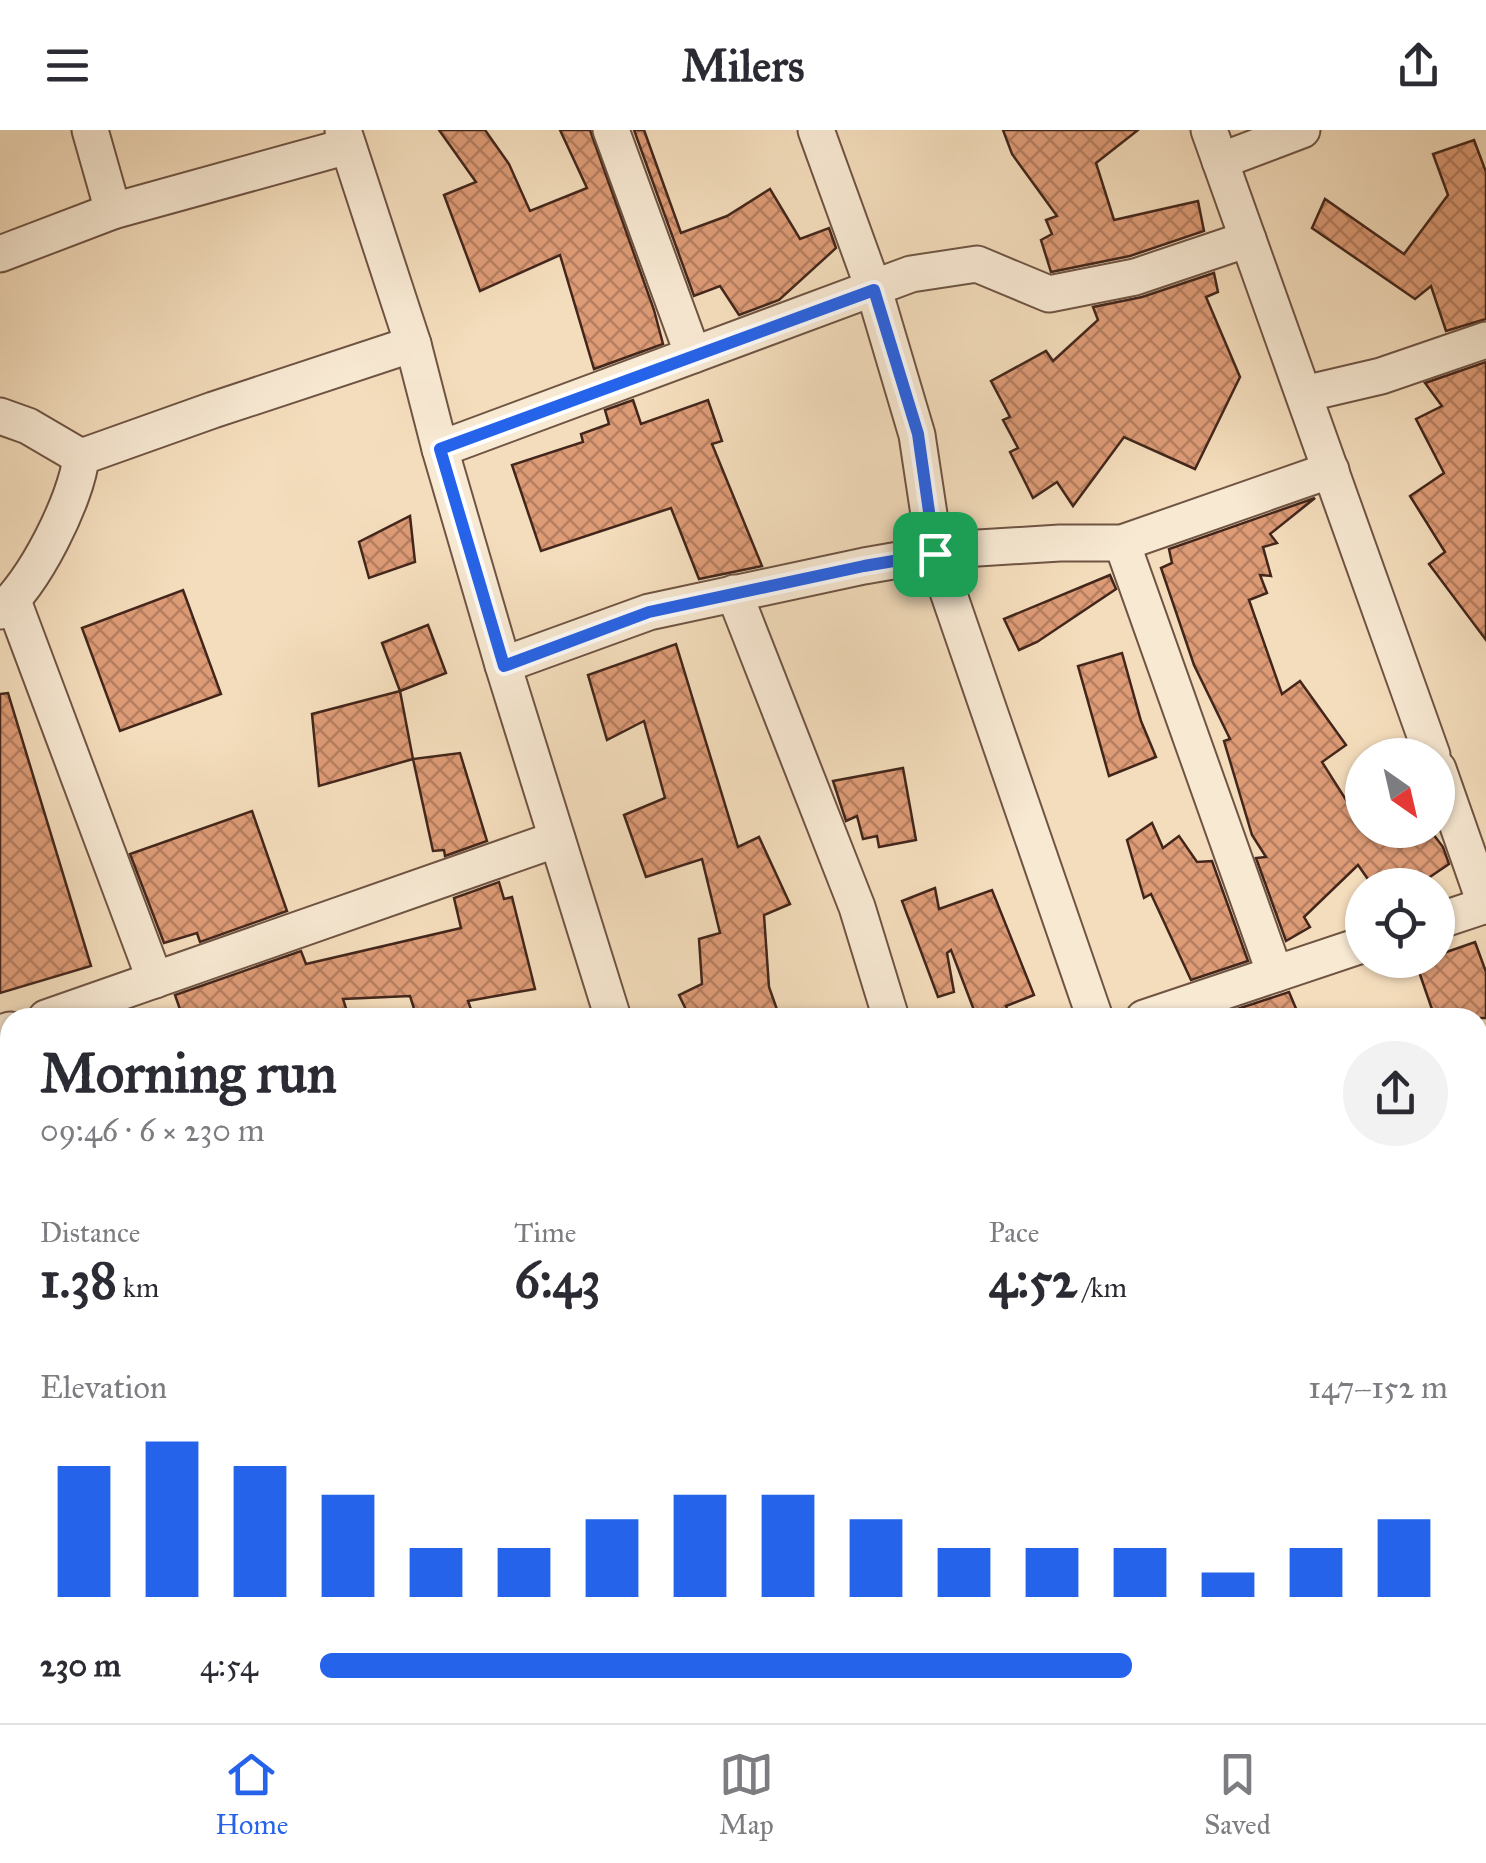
<!DOCTYPE html>
<meta charset="utf-8">
<style>
:root{--surface:#fff;--page:#f2f2f3;--text:#2b2b33;--muted:#7c7c81;--line:#e1e1e2;--accent:#2563eb}
body{margin:0;font-family:"IM FELL Great Primer",serif;background:var(--page);color:var(--text);height:100vh;display:flex;flex-direction:column;font-size:38px;white-space:nowrap}
*{box-sizing:border-box;margin:0}
p{font-size:32px;color:var(--muted)}
.icon{flex:none;width:55px;height:55px;fill:none;stroke:currentColor;stroke-width:2;stroke-linecap:round;stroke-linejoin:round}
.map{position:relative;flex:1;overflow:hidden}
.side{position:absolute;left:0px;top:878px;width:1488px;height:718px;display:flex;flex-direction:column;background:var(--surface);border-radius:30px 30px 0 0;box-shadow:0 2px 8px #0004}
.side>*{flex:none}
.needle{width:65px;rotate:146deg}
.fabs{position:absolute;left:1345px;top:608px;display:grid;gap:20px}
.fabs a{display:grid;place-items:center;width:110px;height:110px;border-radius:50%;background:var(--surface);box-shadow:0 2px 8px #0004;font-size:50px}
.pin{position:absolute;display:grid;place-items:center;width:85px;height:85px;color:#fff;margin:-42px;border-radius:20px;box-shadow:0 5px 15px #0006}
.round{display:grid;place-items:center;flex:none;width:105px;height:105px;border-radius:52px;background:var(--page)}
.summary{display:flex;align-items:center;justify-content:space-between;height:170px;padding:0 40px}
h1{font-size:55px;font-weight:700;line-height:75px}
.metrics{display:grid;grid-template-columns:repeat(3,1fr);gap:15px;height:170px;padding:10px 40px}
.metrics div{display:grid;align-content:center}
.metrics b{font-size:50px;font-weight:700}
.metrics small{font-size:28px;font-weight:400}
.metrics p{font-size:28px}
.chart{height:280px;padding:20px 40px}
.chart p{display:flex;justify-content:space-between}
.chart svg{width:100%;height:180px;margin-top:10px;stroke:var(--accent);stroke-width:6}
ul{padding:0 40px;list-style:none;font-size:32px}
li{display:grid;grid-template-columns:160px 120px 1fr;align-items:center;height:75px}
li i{height:25px;border-radius:12px;background:var(--accent)}
header{display:flex;justify-content:space-between;align-items:center;height:130px;padding:0 40px;background:var(--surface);font-size:45px;font-weight:700}
.menu{display:flex;justify-content:space-around;align-items:center;height:140px;border-top:2px solid var(--line);background:var(--surface);font-size:28px;color:var(--muted)}
.menu a{display:grid;justify-items:center;gap:5px}
.menu .active{color:var(--accent)}
.map>svg:first-child{display:block}
</style>
<header><svg class="icon" aria-label="menu" viewBox="0 0 24 24"><path d="M4 6h16M4 12h16M4 18h16"/></svg>Milers<svg class="icon" aria-label="share" viewBox="0 0 24 24"><path d="M12 15V3M7 8l5-5 5 5M5 13v7h14v-7"/></svg></header>
<div class="map">
<svg width="1486" height="1593" viewBox="0 0 1486 1593">
<defs>
<pattern id="building-cross-hatch" width="8" height="8" patternUnits="userSpaceOnUse" patternTransform="scale(2.5)"><rect width="8" height="8" fill="#dd9b76"/><path d="M0 0l8 8M0 8l8-8" fill="none" stroke="#b57e60"/></pattern>
</defs>
<rect width="100%" height="100%" fill="#f4ddbc"/>
<filter id="stains"><feTurbulence type="fractalNoise" baseFrequency=".002" numOctaves="4"/><feColorMatrix values="0 0 0 0 .2 0 0 0 0 .09 0 0 0 0 .02 0 0 0 .5 -.17"/></filter>
<radialGradient id="worn" r=".72"><stop offset=".6" stop-color="#630" stop-opacity="0"/><stop offset="1" stop-color="#630" stop-opacity=".3"/></radialGradient>
<g fill="url(#building-cross-hatch)" stroke="#43261b" stroke-width="2.5">
<path d="M 439,0 L 485,0 L 509,34 L 530,81 L 587,58 L 560,0 L 590,0 L 654,180 L 663,214 L 594,239 L 560,125 L 480,161 L 444,65 L 476,52 Z"/>
<path d="M 634,0 L 644,0 L 681,103 L 727,86 L 770,59 L 800,109 L 829,98 L 836,118 L 779,170 L 739,185 L 720,156 L 694,166 Z"/>
<path d="M 1003,0 L 1138,0 L 1096,33 L 1114,90 L 1198,71 L 1204,101 L 1130,126 L 1051,142 L 1041,110 L 1052,104 L 1046,90 L 1057,86 L 1012,24 Z"/>
<path d="M 1474,10 L 1486,42 L 1486,189 L 1446,201 L 1431,156 L 1415,169 L 1312,98 L 1325,69 L 1404,124 L 1448,65 L 1433,24 Z"/>
<path d="M 1214,143 L 1218,162 L 1206,167 L 1240,247 L 1195,339 L 1124,307 L 1073,376 L 1057,352 L 1033,368 L 1010,322 L 1018,318 L 1003,290 L 1010,287 L 991,251 L 1046,221 L 1053,231 L 1098,190 L 1093,177 L 1142,167 Z"/>
<path d="M 1486,232 L 1486,510 L 1429,434 L 1445,422 L 1410,366 L 1444,343 L 1416,289 L 1442,276 L 1425,253 Z"/>
<path d="M 633,270 L 641,294 L 708,270 L 722,311 L 712,314 L 762,436 L 699,449 L 671,378 L 541,421 L 512,335 L 583,312 L 581,304 L 609,294 L 605,280 Z"/>
<path d="M 1315,368 L 1270,404 L 1277,413 L 1263,417 L 1271,446 L 1260,445 L 1267,463 L 1249,470 L 1282,564 L 1300,551 L 1346,615 L 1322,632 L 1362,695 L 1362,700 L 1430,700 L 1443,717 L 1449,734 L 1418,755 L 1372,755 L 1358,735 L 1304,787 L 1310,797 L 1286,811 L 1256,728 L 1266,727 L 1252,705 L 1224,611 L 1230,609 L 1194,535 L 1161,438 L 1172,433 L 1169,419 Z"/>
<path d="M 410,386 L 415,432 L 369,448 L 359,412 Z"/>
<path d="M 1110,445 L 1116,459 L 1037,512 L 1019,520 L 1004,489 Z"/>
<path d="M 183,460 L 221,564 L 120,601 L 82,498 Z"/>
<path d="M 428,495 L 446,543 L 400,561 L 382,513 Z"/>
<path d="M 676,514 L 738,717 L 759,707 L 790,774 L 764,785 L 769,857 L 780,888 L 690,888 L 679,865 L 702,854 L 699,809 L 720,803 L 702,729 L 646,747 L 624,685 L 665,668 L 644,591 L 607,610 L 588,545 Z"/>
<path d="M 1122,523 L 1141,591 L 1156,627 L 1109,646 L 1078,536 Z"/>
<path d="M 400,561 L 413,629 L 319,656 L 312,584 Z"/>
<path d="M 8,563 L 91,836 L 0,863 L 0,564 Z"/>
<path d="M 460,623 L 487,711 L 445,726 L 444,720 L 433,721 L 413,629 Z"/>
<path d="M 903,638 L 916,710 L 879,717 L 877,706 L 863,709 L 857,686 L 846,691 L 833,651 Z"/>
<path d="M 252,681 L 287,781 L 200,812 L 197,803 L 164,813 L 130,724 Z"/>
<path d="M 1152,693 L 1163,718 L 1179,706 L 1197,732 L 1212,731 L 1248,831 L 1191,850 L 1151,764 L 1144,768 L 1127,710 Z"/>
<path d="M 499,752 L 504,769 L 512,767 L 535,859 L 468,871 L 474,888 L 417,888 L 410,866 L 343,869 L 349,888 L 183,888 L 175,865 L 301,821 L 306,834 L 461,798 L 454,768 Z"/>
<path d="M 935,758 L 939,779 L 992,760 L 1034,865 L 1006,876 L 1011,888 L 977,888 L 951,820 L 947,823 L 954,862 L 938,867 L 902,771 Z"/>
<path d="M 1475,812 L 1486,842 L 1486,888 L 1435,888 L 1416,833 L 1438,830 L 1438,825 Z"/>
<path d="M 1289,862 L 1300,888 L 1213,887 Z"/>
</g>
<g fill="none" stroke-linecap="round" stroke-linejoin="round">
<g stroke="#6f5443" stroke-width="39">
<g id="minor">
<path d="M 90,0 L 113,81"/>
<path d="M 343,0 L 413,214 L 440,319 L 503,535 L 613,888"/>
<path d="M 611,0 L 693,225"/>
<path d="M 816,0 L 874,160 L 917,305 L 935,424 L 1095,888"/>
<path d="M 1209,0 L 1432,625"/>
<path d="M 1220,31 L 1302,0"/>
<path d="M 0,124 L 113,81 L 348,16"/>
<path d="M 1304,264 L 1381,246 L 1486,210"/>
<path d="M 0,286 L 28,296 L 81,327"/>
<path d="M 440,319 L 911,144 L 977,134 L 1049,164 L 1135,147 L 1248,109"/>
<path d="M 1122,413 L 1275,844"/>
<path d="M 734,463 L 857,777 L 891,888"/>
<path d="M 13,471 L 155,850"/>
<path d="M 0,481 C 33,456 77,368 81,327 L 213,280 L 413,214"/>
<path d="M 503,535 L 649,482 L 864,436 L 962,419 L 1060,413 L 1122,413 L 1331,340"/>
<path d="M 1438,639 L 1486,776"/>
<path d="M 1438,791 L 1486,775"/>
<path d="M 46,888 L 557,709"/>
<path d="M 1144,888 L 1362,815"/>
<path d="M 0,903 L 10,900"/>
<path d="M 1478,1027 L 1486,1024"/>
<path d="M 0,1144 L 10,1141"/>
<path d="M 1478,1313 L 1486,1310"/>
<path d="M 0,1434 L 10,1431"/>
<path d="M 1478,1580 L 1482,1593"/>
<path d="M 196,1585 L 198,1593"/>
<path d="M 399,1585 L 402,1593"/>
<path d="M 569,1585 L 572,1593"/>
<path d="M 840,1585 L 842,1593"/>
<path d="M 1097,1585 L 1100,1593"/>
<path d="M 1295,1585 L 1297,1593"/>
</g>
</g>
<use href="#minor" stroke="#f8e9d3" stroke-width="35"/>
</g>
<g fill="none" stroke-linecap="round" stroke-linejoin="round">
<g stroke="#fff" stroke-width="20">
<path id="route" d="M 874,160 L 918,304 L 935,424 L 864,436 L 649,482 L 504,536 L 440,319 Z"/>
</g>
<use href="#route" stroke="#2563eb" stroke-width="12"/>
</g>
<rect width="100%" height="100%" filter="url(#stains)"/>
<rect width="100%" height="100%" fill="url(#worn)"/>
</svg>
<div class="fabs">
<a><svg class="needle" viewBox="-14 -14 28 28"><path d="M0-13l5 13h-10z" fill="#e53935"/><path d="M0 13l5-13h-10z" fill="#7c7c81"/></svg></a>
<a><svg class="icon" aria-label="locate" viewBox="0 0 24 24"><circle cx="12" cy="12" r="6"/><path d="M12 2v4M12 18v4M2 12h4M18 12h4"/></svg></a>
</div>
<div class="pin" style="left:935px;top:424px;background:#1e9e55"><svg class="icon" aria-label="arrive" viewBox="0 0 24 24"><path d="M6 21V4h12l-3 4 3 4H6"/></svg></div>
<section class="side">
<div class="summary"><div><h1>Morning run</h1><p>09:46 · 6 × 230 m</p></div><a class="round"><svg class="icon" aria-label="share" viewBox="0 0 24 24"><path d="M12 15V3M7 8l5-5 5 5M5 13v7h14v-7"/></svg></a></div>
<div class="metrics">
<div><p>Distance</p><b>1.38<small> km</small></b></div>
<div><p>Time</p><b>6:43</b></div>
<div><p>Pace</p><b>4:52<small> /km</small></b></div>
</div>
<div class="chart"><p><span>Elevation</span>147–152 m</p>
<svg viewBox="0 0 160 44" preserveAspectRatio="none"><path d="M5 44V12M15 44V6M25 44V12M35 44V19M45 44V32M55 44V32M65 44V25M75 44V19M85 44V19M95 44V25M105 44V32M115 44V32M125 44V32M135 44V38M145 44V32M155 44V25"/></svg>
</div>
<ul>
<li><b>230 m</b>4:54<i style="width:72%"></i></li>
</ul>
</section>
</div>
<nav class="menu">
<a class="active"><svg class="icon" aria-label="home" viewBox="0 0 24 24"><path d="M3 11l9-7 9 7M6 9v11h12V9"/></svg>Home</a>
<a><svg class="icon" aria-label="map" viewBox="0 0 24 24"><path d="M3 6l6-2 6 2 6-2v14l-6 2-6-2-6 2zM9 4v14M15 6v14"/></svg>Map</a>
<a><svg class="icon" aria-label="saved" viewBox="0 0 24 24"><path d="M7 4h10v16l-5-4-5 4z"/></svg>Saved</a>
</nav>
